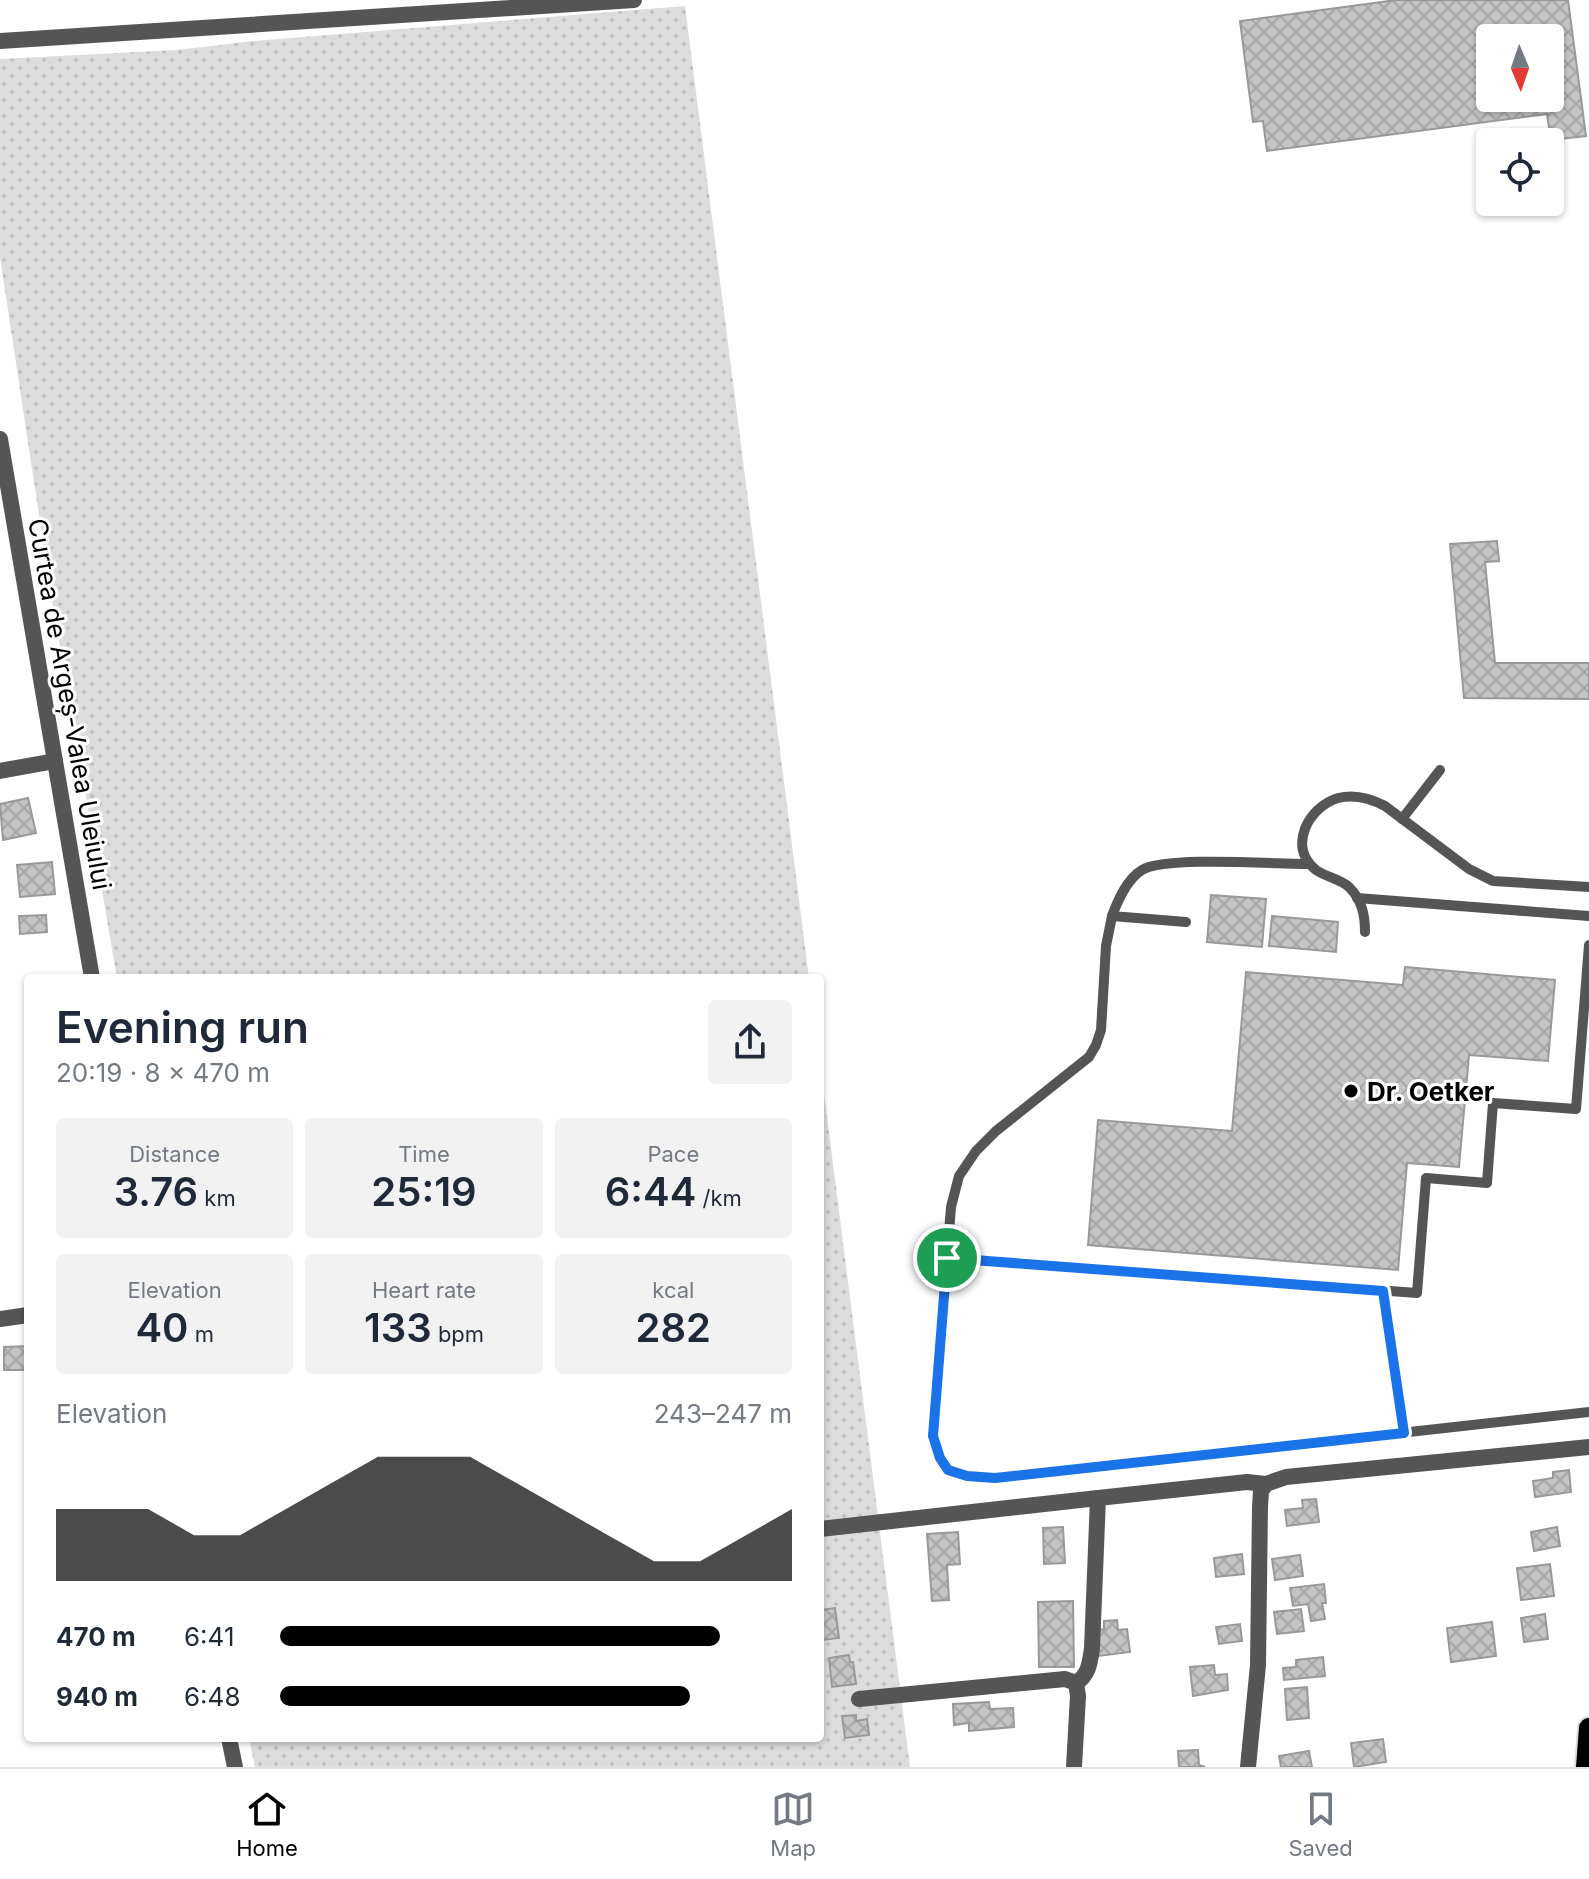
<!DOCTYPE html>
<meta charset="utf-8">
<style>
:root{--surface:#fff;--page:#f2f2f3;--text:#1f2937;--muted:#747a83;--line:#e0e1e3;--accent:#000}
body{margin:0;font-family:Inter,sans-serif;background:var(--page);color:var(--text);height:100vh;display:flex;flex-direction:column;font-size:30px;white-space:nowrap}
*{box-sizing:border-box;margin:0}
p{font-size:26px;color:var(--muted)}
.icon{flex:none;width:44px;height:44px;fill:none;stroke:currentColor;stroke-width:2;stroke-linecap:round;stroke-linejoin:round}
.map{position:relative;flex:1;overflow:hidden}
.details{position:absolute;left:24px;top:974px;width:800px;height:768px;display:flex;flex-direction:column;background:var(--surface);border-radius:8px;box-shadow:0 2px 6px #0004}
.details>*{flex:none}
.needle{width:52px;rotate:178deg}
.controls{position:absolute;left:1476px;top:24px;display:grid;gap:16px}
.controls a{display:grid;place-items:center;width:88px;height:88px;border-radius:8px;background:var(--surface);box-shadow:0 2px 6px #0004;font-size:40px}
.pin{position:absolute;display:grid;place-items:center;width:68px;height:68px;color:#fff;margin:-34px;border:4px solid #fff;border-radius:50%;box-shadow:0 2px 8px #0007}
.round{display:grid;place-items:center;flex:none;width:84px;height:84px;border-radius:8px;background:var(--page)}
.overview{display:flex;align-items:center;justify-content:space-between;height:136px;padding:0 32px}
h1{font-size:44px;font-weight:600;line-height:60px}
.figures{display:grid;grid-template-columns:repeat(3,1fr);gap:12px;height:136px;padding:8px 32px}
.figures div{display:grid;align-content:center;border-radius:8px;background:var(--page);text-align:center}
.figures b{font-size:40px;font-weight:600}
.figures small{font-size:22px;font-weight:400}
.figures p{font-size:22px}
.chart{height:224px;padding:16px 32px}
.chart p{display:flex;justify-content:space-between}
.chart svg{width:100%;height:144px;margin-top:8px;fill:var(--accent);opacity:.7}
ul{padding:0 32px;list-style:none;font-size:26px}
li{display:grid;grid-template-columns:128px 96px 1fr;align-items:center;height:60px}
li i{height:20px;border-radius:10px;background:var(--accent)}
.tabs{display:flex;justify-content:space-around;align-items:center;height:112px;border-top:2px solid var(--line);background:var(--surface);font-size:22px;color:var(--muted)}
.tabs a{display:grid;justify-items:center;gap:4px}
.tabs .current{color:var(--accent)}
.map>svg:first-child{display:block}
</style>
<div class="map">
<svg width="1589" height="1767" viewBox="0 0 1589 1767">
<defs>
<pattern id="grass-dots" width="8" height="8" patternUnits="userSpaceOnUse" patternTransform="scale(2)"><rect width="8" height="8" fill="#dcdcdc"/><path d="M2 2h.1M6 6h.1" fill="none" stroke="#bbb" stroke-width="1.8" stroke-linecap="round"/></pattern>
<pattern id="building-cross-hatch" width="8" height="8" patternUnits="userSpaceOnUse" patternTransform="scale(2)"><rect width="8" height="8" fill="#c4c4c4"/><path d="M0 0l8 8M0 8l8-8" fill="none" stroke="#a7a7a7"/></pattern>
</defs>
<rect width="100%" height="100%" fill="#fff"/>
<g fill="url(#grass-dots)">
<path d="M 685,6 L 809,978 L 117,978 L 51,594 L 0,257 L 0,59 L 176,50 L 254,41 Z"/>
<path d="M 820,1062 L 910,1767 L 255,1767 L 249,1738 L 820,1738 Z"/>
</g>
<g fill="url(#building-cross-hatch)" stroke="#999" stroke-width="2" fill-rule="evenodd">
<path d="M 1396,0 L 1568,0 L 1586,136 L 1551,140 L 1547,114 L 1267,151 L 1263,121 L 1253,122 L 1240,21 ZM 1490,38 L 1550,38 L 1550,98 L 1490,98 Z"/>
<path d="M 1497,541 L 1499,561 L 1485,562 L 1495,663 L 1589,663 L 1589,699 L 1464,698 L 1450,544 Z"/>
<path d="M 28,798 L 36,833 L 3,840 L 0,804 Z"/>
<path d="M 52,862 L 55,894 L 20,897 L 17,865 Z"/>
<path d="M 1211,895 L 1266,899 L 1262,947 L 1207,942 Z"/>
<path d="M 46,915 L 47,932 L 20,934 L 19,916 Z"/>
<path d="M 1272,916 L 1338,922 L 1336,952 L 1269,946 Z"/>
<path d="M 1405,967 L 1555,980 L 1548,1061 L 1469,1055 L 1459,1167 L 1407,1163 L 1398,1270 L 1088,1245 L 1098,1120 L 1232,1131 L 1246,972 L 1403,985 Z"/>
<path d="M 28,1346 L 28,1370 L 4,1370 L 4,1347 Z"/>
<path d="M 1569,1470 L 1571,1492 L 1535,1497 L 1533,1481 L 1553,1478 L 1553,1472 Z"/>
<path d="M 1316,1499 L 1319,1522 L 1287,1526 L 1285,1510 L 1303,1508 L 1302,1500 Z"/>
<path d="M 1063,1527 L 1065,1563 L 1044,1564 L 1043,1528 Z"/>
<path d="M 1557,1527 L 1560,1546 L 1534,1551 L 1531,1532 Z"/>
<path d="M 958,1532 L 960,1564 L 947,1565 L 949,1600 L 932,1601 L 927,1534 Z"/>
<path d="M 1242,1554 L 1244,1574 L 1216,1577 L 1214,1558 Z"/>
<path d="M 1300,1555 L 1303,1576 L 1275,1580 L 1272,1559 Z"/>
<path d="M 1550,1564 L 1554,1596 L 1521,1600 L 1517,1568 Z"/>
<path d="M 1324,1584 L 1326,1603 L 1322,1603 L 1325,1619 L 1311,1621 L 1308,1604 L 1293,1606 L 1290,1588 Z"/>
<path d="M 1073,1601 L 1074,1667 L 1039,1667 L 1038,1602 Z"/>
<path d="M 835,1608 L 839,1638 L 823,1640 L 820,1610 Z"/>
<path d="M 1301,1609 L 1304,1631 L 1277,1634 L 1274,1612 Z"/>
<path d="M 1545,1614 L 1548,1639 L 1524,1642 L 1521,1618 Z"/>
<path d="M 1117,1620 L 1118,1630 L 1127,1629 L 1130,1652 L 1099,1656 L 1096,1630 L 1104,1629 L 1104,1621 Z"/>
<path d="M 1492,1622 L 1496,1656 L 1451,1662 L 1447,1628 Z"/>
<path d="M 1240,1624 L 1242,1641 L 1219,1644 L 1216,1627 Z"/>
<path d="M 849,1655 L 850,1662 L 853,1662 L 856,1684 L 832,1687 L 829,1658 Z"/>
<path d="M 1323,1657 L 1325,1676 L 1284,1680 L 1283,1668 L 1296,1667 L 1296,1660 Z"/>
<path d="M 1214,1665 L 1215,1675 L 1227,1674 L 1228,1690 L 1193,1696 L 1190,1667 Z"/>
<path d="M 1307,1687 L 1309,1718 L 1287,1720 L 1285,1689 Z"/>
<path d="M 989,1702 L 990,1709 L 1013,1708 L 1014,1727 L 969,1731 L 969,1723 L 954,1725 L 953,1704 Z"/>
<path d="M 856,1715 L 856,1721 L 867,1719 L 869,1735 L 845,1738 L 842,1716 Z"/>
<path d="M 1383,1739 L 1386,1762 L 1354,1767 L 1351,1743 Z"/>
<path d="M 1198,1750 L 1199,1765 L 1205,1767 L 1179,1767 L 1178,1751 Z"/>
<path d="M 1309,1751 L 1312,1767 L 1281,1767 L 1279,1756 Z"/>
</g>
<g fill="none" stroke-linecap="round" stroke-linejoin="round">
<g stroke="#dbdbdb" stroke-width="24">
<path id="primary" d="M 1586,1767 L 1589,1728"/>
</g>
<g stroke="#555" stroke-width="10">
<path d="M 1402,819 L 1440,770"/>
<path d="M 1357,898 L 1589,916"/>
<path d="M 1112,916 L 1106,946 L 1101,1030 L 1096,1045 L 1089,1057 L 996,1131 L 976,1151 L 959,1176 L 951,1207 L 933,1436 C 946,1478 955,1474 995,1478 L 1589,1412"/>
<path d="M 1186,922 L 1112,916 C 1118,900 1127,879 1142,870 C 1165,856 1277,864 1309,864"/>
<path d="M 1365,932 C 1365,915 1362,900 1349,887 C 1340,879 1326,877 1316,870 C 1287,848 1308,807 1338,798 C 1354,794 1370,798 1385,806 L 1469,869 L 1493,881 L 1589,887"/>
<path d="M 947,1258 L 1417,1293 L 1426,1178 L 1487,1183 L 1493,1103 L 1576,1109 L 1589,945"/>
<path d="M 1383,1291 L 1404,1433"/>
</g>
<g stroke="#555" stroke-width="16">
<path d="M 0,41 L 634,0"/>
<path d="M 0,439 L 92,978"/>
<path d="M 0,771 L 55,761"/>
<path d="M 0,1319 L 28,1315"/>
<path d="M 820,1529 L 1098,1498"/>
<path d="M 1076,1683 C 1089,1675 1090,1662 1092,1648 L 1098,1498 L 1247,1482 L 1266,1484"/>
<path d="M 859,1699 L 1065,1679 L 1076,1683 L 1078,1696 L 1074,1767"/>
<path d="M 229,1738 L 235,1767"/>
<path d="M 1248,1767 L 1258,1665 L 1260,1507 L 1261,1491 L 1266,1484 L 1286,1477 L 1589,1447"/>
</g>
<use href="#primary" stroke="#000" stroke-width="20"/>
</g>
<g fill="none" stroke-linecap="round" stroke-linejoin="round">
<g stroke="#fff" stroke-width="16">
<path id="route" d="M 947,1258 L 1383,1291 L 1404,1433 L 995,1478 L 967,1476 L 948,1470 L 940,1458 L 933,1436 Z"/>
</g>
<use href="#route" stroke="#1a73e8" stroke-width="10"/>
</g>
<circle fill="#000" stroke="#fff" stroke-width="3" cx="1351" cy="1091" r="8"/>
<g text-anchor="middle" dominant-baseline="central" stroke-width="6" stroke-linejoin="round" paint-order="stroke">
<g font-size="26" fill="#000" stroke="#fff">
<text transform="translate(70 704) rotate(80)">Curtea de Argeș-Valea Uleiului</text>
</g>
<g font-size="26" font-weight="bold" fill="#000" stroke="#fff" text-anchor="start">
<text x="1367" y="1091">Dr. Oetker</text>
</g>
</g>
</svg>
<div class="controls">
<a><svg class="needle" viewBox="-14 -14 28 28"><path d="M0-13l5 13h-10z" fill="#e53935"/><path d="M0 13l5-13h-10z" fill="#747a83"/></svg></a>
<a><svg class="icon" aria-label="locate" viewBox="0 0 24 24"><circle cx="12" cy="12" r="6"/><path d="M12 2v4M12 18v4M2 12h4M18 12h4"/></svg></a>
</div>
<div class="pin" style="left:947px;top:1258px;background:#1e9e55"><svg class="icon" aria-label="arrive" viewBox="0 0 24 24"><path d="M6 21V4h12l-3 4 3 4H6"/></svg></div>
<section class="details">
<div class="overview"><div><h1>Evening run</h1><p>20:19 · 8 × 470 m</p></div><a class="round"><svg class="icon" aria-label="share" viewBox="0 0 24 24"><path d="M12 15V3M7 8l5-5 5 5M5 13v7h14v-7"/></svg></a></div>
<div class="figures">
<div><p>Distance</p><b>3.76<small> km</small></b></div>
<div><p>Time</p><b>25:19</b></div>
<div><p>Pace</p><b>6:44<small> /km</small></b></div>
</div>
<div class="figures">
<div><p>Elevation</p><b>40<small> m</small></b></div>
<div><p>Heart rate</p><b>133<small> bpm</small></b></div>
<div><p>kcal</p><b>282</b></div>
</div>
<div class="chart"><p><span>Elevation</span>243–247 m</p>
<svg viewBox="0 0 160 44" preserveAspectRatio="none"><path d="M0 44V22L10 22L20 22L30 30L40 30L50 22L60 14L70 6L80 6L90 6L100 14L110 22L120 30L130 38L140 38L150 30L160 22V44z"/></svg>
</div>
<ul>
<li><b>470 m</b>6:41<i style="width:86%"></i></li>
<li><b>940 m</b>6:48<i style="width:80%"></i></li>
</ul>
</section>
</div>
<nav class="tabs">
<a class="current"><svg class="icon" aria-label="home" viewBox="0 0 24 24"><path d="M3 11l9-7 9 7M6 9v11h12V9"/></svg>Home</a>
<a><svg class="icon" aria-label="map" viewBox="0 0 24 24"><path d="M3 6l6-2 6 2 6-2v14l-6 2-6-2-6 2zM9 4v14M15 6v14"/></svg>Map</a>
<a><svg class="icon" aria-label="saved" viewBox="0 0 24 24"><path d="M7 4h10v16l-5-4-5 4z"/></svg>Saved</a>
</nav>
